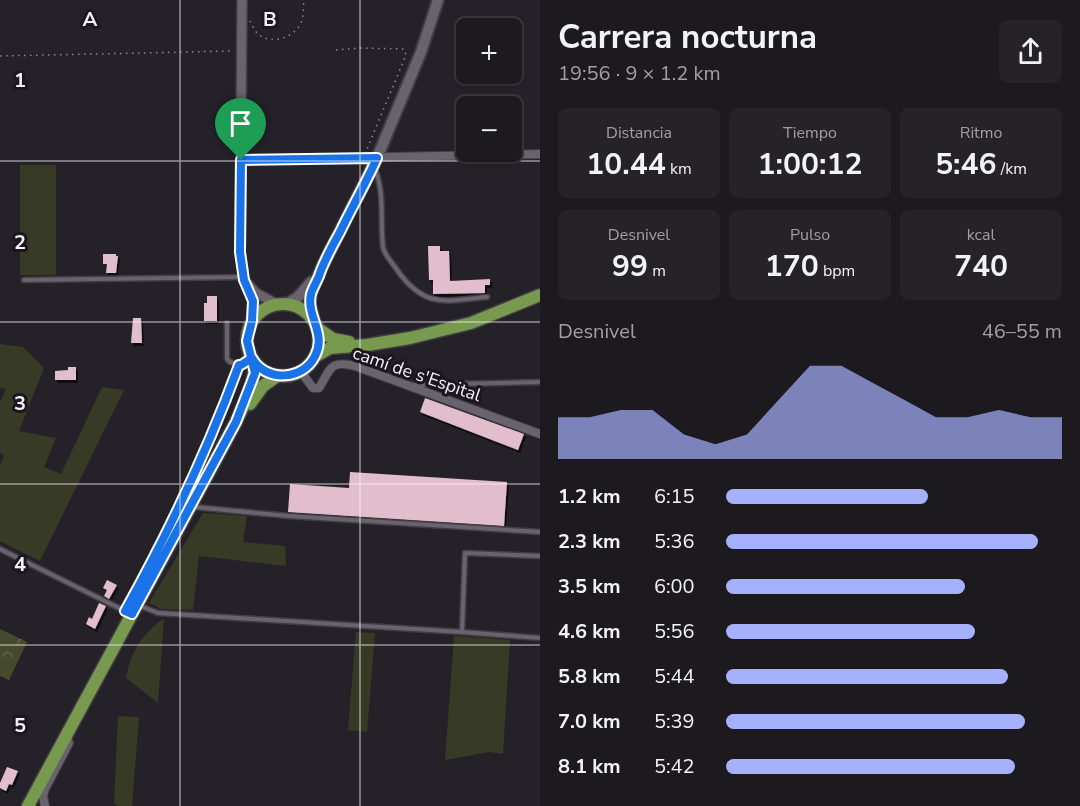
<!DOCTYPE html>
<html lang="es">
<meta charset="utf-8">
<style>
:root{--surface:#1c191f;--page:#252228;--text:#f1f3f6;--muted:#a0a0a4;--line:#3a383d;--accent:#a5b1fc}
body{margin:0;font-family:"Nunito Sans",sans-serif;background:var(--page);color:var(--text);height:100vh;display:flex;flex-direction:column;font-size:22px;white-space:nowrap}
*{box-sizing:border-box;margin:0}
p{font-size:20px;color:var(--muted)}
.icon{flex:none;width:33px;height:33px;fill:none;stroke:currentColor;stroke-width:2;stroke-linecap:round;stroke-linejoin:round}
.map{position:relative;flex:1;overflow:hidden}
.drawer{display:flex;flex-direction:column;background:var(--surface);width:540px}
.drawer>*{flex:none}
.fabs{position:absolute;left:456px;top:18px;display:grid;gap:12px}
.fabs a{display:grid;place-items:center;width:66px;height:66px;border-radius:9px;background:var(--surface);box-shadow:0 2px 4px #0004,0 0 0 2px var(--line);font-size:30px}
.pin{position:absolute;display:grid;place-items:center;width:51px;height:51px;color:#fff;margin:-62px -26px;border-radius:50% 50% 50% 0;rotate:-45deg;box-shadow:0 0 6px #0007}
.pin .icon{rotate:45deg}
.round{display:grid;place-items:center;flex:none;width:63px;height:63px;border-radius:9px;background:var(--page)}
.headline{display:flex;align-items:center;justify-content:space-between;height:102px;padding:0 18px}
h1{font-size:33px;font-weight:700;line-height:45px}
.figures{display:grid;grid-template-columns:repeat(3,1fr);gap:9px;height:102px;padding:6px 18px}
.figures div{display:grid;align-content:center;border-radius:9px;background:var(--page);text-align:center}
.figures b{font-size:30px;font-weight:700}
.figures small{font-size:16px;font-weight:400}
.figures p{font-size:16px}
.chart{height:168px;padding:12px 18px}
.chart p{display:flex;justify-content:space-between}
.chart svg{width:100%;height:108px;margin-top:6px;fill:var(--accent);opacity:.7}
ul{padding:0 18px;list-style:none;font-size:20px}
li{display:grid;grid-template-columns:96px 72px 1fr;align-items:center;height:45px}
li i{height:15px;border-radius:8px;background:var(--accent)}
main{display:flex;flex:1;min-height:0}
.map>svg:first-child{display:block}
</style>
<main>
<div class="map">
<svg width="540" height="806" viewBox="0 0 540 806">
<defs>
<pattern id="forest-crowns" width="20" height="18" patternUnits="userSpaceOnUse" patternTransform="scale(1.5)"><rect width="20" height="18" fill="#464a2d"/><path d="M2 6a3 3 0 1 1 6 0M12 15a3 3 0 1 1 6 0" fill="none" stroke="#61654c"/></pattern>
<filter id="shadow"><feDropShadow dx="2" dy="3" stdDeviation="0" flood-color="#0009"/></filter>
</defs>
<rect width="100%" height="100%" fill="#252129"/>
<g fill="#373a25">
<rect x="20" y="165" width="36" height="110"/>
<path d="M 0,344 L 23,347 L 44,368 L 19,431 L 56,438 L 44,467 L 61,474 L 102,387 L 124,390 L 40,561 L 0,541 L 0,465 L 4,455 L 0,453 L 0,402 L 6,389 L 0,388 Z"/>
<path d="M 203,513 L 247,516 L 243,542 L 285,546 L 286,566 L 199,556 L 193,610 L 161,609 L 149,603 Z"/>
<path d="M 164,618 L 158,703 L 126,678 C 131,650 142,635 164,618 Z"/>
<path d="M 356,632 L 375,633 L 367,732 L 348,730 Z"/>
<path d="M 454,636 L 510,640 L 503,754 L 489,752 L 445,760 Z"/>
<path d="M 118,716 L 139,717 L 132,806 L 118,806 L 114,803 Z"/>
</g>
<path fill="url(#forest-crowns)" d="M 0,629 L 27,642 L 9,680 L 0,676 Z"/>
<g fill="#e2bdcc" filter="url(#shadow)">
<path d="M 428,246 L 440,246 L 440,251 L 449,251 L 450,281 L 490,279 L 490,285 L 485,285 L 485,293 L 433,294 L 433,280 L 429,280 Z"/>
<path d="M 103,254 L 116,254 L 116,256 L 118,256 L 116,273 L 106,273 L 107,264 L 103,264 Z"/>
<path d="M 207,296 L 217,296 L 217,321 L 204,321 L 204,303 L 207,303 Z"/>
<path d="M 133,318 L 141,318 L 142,343 L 131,343 Z"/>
<path d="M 68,367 L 76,367 L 76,380 L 55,380 L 55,371 L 68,370 Z"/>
<path d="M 425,398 L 524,434 L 518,450 L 420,412 Z"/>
<path d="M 350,472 L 507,482 L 504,526 L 288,512 L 290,484 L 349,488 Z"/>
<path d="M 107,580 L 117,585 L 109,599 L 104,596 L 107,590 L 103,588 Z"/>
<path d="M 99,603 L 106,606 L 95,629 L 86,624 L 89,617 L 92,619 Z"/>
<path d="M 7,767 L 18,771 L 12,785 L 9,784 L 6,791 L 0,788 L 0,783 Z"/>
</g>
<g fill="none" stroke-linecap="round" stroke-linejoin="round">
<g stroke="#413d44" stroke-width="7">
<g id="service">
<path d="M 375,169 C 385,194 380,220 383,247 C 384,255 393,263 397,270 C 425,309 445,301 487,297"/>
<path d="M 24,280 L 243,277"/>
<path d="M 227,323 L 227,359 L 230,362 L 241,365 L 252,358"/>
<path d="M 412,385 L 540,382"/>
<path d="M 194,507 L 289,516 L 540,532"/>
<path d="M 0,549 L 131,614"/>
<path d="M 138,605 L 158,613 L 462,632 L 465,553 L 540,556"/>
<path d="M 462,632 L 540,638"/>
</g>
</g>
<g stroke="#413d44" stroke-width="10">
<g id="minor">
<path d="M 241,160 L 540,154"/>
<path d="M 301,372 L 313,388 L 319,388 C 331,368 330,360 355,366 L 540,434"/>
<path d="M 45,806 L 43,796 L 45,789 L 69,743 L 67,736"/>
</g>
</g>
<g stroke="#413d44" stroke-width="12">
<g id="tertiary">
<path d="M 242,0 L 240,252 L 244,280 L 253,301 L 252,321"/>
<path d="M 248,284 L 256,293 L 277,304"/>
</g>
</g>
<g stroke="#413d44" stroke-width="14">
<g id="secondary">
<path d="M 286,304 L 297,298 L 311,282"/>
<path d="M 314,320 L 310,305 L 311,293 L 322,267 L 377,158 L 421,52 L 438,0"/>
</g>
</g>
<g stroke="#413d44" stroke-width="15">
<g id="primary">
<circle cx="283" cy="340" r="36"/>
<path d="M 317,328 L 333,339 L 349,342"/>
<path d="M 316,356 L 330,348 L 367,345 L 410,338 L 471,323 L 540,295"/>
<path d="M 250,404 L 263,386 L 277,376"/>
<path d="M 28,806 L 236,422 C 245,402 256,383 254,361"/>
</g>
</g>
<g stroke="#8c888f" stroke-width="1.5" stroke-dasharray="1.5 4.5" stroke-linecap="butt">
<path d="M 250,21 C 252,25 255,31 258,34 C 272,46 297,37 302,20 C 304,14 303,6 304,0"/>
<path d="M 336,50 L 359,48 L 404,49 L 406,55 L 367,149"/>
<path d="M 0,56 L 233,51"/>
<path d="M 173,516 L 211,435 L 237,369"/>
</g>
<use href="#service" stroke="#68636d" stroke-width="4"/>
<use href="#minor" stroke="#68636d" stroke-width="8"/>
<use href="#tertiary" stroke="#68636d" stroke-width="9"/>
<use href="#secondary" stroke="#68636d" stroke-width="10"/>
<use href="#primary" stroke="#789a4e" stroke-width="12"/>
</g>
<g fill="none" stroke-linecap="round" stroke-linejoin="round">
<g stroke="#fff" stroke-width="12">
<path id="route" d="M 241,160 L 240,252 L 244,280 L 253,301 L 252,321 L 247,341 L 255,373 L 236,422 L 132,614 L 125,611 C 169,532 208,449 239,365 L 241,365 L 252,358 C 265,382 303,381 315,356 C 327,334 306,316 311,294 C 313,287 318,280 320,273 C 325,259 333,245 340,232 C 352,207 366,183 377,158 L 241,160"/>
</g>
<use href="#route" stroke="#1a73e8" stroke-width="8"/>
</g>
<path fill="none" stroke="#f4f1f7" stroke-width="1.5" stroke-opacity="0.55" d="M 180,0 L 180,806M 360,0 L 360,806M 0,161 L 540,161M 0,322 L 540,322M 0,484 L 540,484M 0,645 L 540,645"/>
<g text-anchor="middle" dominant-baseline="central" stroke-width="6" stroke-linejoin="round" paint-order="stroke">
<g font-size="18" fill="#f4f1f7" stroke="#1b171f">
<text transform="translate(417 374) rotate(19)">camí de s'Espital</text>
</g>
</g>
<g font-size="20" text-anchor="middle" font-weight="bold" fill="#f4f1f7" stroke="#1b171f" stroke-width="6" stroke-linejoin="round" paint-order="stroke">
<text x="90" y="26">A</text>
<text x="270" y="26">B</text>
<text x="20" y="87">1</text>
<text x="20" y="249">2</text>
<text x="20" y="410">3</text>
<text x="20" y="571">4</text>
<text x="20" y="732">5</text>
</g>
</svg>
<div class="fabs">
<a>+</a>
<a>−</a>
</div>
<div class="pin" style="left:241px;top:160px;background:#1e9e55"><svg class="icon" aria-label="arrive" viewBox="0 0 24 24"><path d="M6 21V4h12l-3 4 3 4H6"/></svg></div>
</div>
<section class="drawer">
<div class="headline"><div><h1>Carrera nocturna</h1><p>19:56 · 9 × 1.2 km</p></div><a class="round"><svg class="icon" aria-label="share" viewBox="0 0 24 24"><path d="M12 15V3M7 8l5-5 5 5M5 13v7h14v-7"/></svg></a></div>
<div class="figures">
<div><p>Distancia</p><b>10.44<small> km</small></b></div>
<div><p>Tiempo</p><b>1:00:12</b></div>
<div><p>Ritmo</p><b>5:46<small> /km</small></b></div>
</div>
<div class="figures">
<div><p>Desnivel</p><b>99<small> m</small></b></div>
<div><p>Pulso</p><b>170<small> bpm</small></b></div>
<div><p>kcal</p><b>740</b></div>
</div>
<div class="chart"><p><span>Desnivel</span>46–55 m</p>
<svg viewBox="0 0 160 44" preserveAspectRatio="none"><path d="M0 44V27L10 27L20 24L30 24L40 34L50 38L60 34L70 20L80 6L90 6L100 13L110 20L120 27L130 27L140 24L150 27L160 27V44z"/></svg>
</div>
<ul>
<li><b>1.2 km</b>6:15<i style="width:60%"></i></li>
<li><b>2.3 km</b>5:36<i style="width:93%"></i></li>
<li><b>3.5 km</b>6:00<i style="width:71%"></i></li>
<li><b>4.6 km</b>5:56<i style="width:74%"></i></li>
<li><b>5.8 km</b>5:44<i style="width:84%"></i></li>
<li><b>7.0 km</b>5:39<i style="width:89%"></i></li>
<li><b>8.1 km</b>5:42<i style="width:86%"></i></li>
</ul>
</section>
</main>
